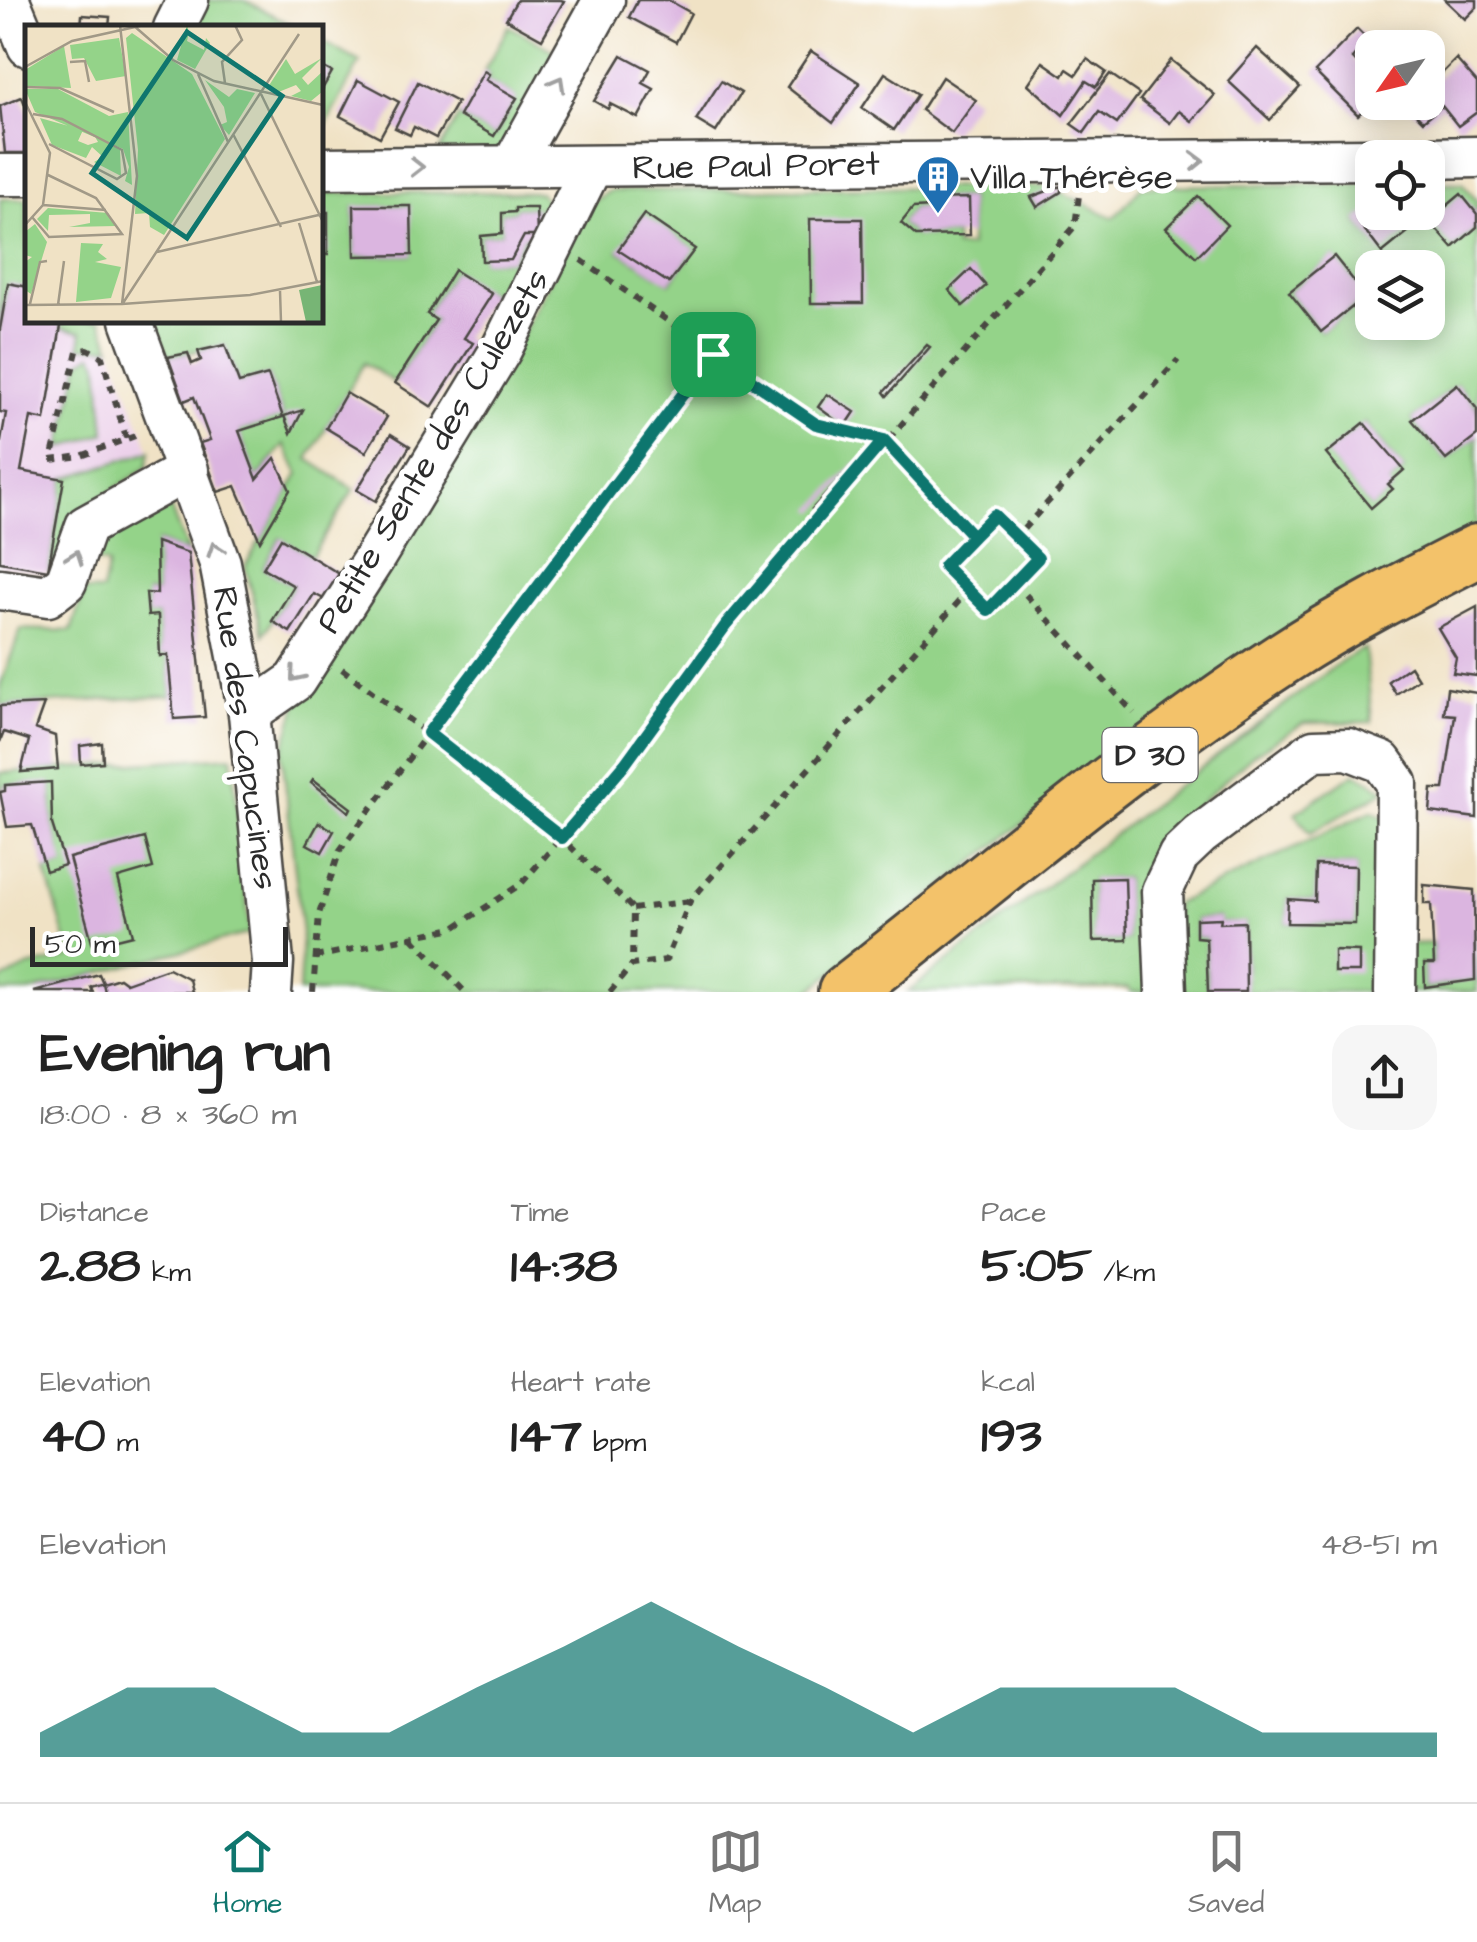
<!DOCTYPE html>
<meta charset="utf-8">
<style>
:root{--surface:#fff;--page:#f6f6f6;--text:#222;--muted:#767676;--line:#e0e0e0;--accent:#0f766e}
body{margin:0;font-family:"Architects Daughter",sans-serif;background:var(--page);color:var(--text);height:100vh;display:flex;flex-direction:column;font-size:38px;white-space:nowrap}
*{box-sizing:border-box;margin:0}
p{font-size:32px;color:var(--muted)}
.icon{flex:none;width:55px;height:55px;fill:none;stroke:currentColor;stroke-width:2;stroke-linecap:round;stroke-linejoin:round}
.map{position:relative;height:992px;overflow:hidden}
.details{display:flex;flex-direction:column;background:var(--surface);flex:1}
.details>*{flex:none}
.needle{width:65px;rotate:236deg}
.buttons{position:absolute;left:1355px;top:30px;display:grid;gap:20px}
.buttons a{display:grid;place-items:center;width:90px;height:90px;border-radius:20px;background:var(--surface);box-shadow:0 5px 25px #0003;font-size:50px}
.scale{position:absolute;left:30px;bottom:25px;width:258px;box-sizing:border-box;padding-left:10px;border:5px solid #2b2b2b;border-top:0;font-size:28px;line-height:35px;white-space:nowrap;color:#2b2b2b;-webkit-text-stroke:8px #fff;paint-order:stroke}
.pin{position:absolute;display:grid;place-items:center;width:85px;height:85px;color:#fff;margin:-42px;border-radius:20px;box-shadow:0 5px 15px #0006}
.round{display:grid;place-items:center;flex:none;width:105px;height:105px;border-radius:30px;background:var(--page)}
.summary{display:flex;align-items:center;justify-content:space-between;height:170px;padding:0 40px}
h1{font-size:55px;font-weight:800;line-height:75px}
.figures{display:grid;grid-template-columns:repeat(3,1fr);gap:15px;height:170px;padding:10px 40px}
.figures div{display:grid;align-content:center}
.figures b{font-size:50px;font-weight:800}
.figures small{font-size:28px;font-weight:400}
.figures p{font-size:28px}
.chart{height:280px;padding:20px 40px}
.chart p{display:flex;justify-content:space-between}
.chart svg{width:100%;height:180px;margin-top:10px;fill:var(--accent);opacity:.7}
.tab-bar{display:flex;justify-content:space-around;align-items:center;height:140px;border-top:2px solid var(--line);background:var(--surface);font-size:28px;color:var(--muted)}
.tab-bar a{display:grid;justify-items:center;gap:5px}
.tab-bar .on{color:var(--accent)}
.map>svg:first-child{display:block}
</style>
<div class="map">
<svg width="1477" height="992" viewBox="0 0 1477 992">
<rect width="100%" height="100%" fill="#fff"/>
<filter id="ink" filterUnits="userSpaceOnUse"><feTurbulence type="fractalNoise" baseFrequency=".01" numOctaves="2"/><feDisplacementMap in="SourceGraphic" scale="20" xChannelSelector="R" yChannelSelector="G"/><feConvolveMatrix kernelMatrix="1 2 1 2 8 2 1 2 1" color-interpolation-filters="sRGB"/></filter>
<filter id="wash" filterUnits="userSpaceOnUse"><feTurbulence type="fractalNoise" baseFrequency=".0048" numOctaves="4" result="noise"/><feDisplacementMap in="SourceGraphic" scale="40" xChannelSelector="R" yChannelSelector="G"/><feGaussianBlur stdDeviation="2.25" result="paint"/><feColorMatrix in="noise" values="0 0 0 0 0 0 0 0 0 0 0 0 0 0 0 0 0 1.4 0 .05"/><feComposite in="paint" operator="in"/></filter>
<g filter="url(#wash)">
<rect width="100%" height="100%" fill="#f0e2c5"/>
<path fill="#ecd1ea" d="M 0,199 L 27,199 L 28,320 L 101,320 L 150,451 L 64,479 L 47,574 L 0,566 Z"/>
<g fill="#94d389" stroke="#607f5a" stroke-width="2.5" fill-rule="evenodd">
<path d="M 208,0 L 244,0 L 296,27 L 193,28 Z"/>
<path d="M 509,26 L 560,54 L 510,143 L 496,151 L 439,151 L 459,116 L 495,136 L 516,98 L 486,80 L 489,75 L 484,71 Z"/>
<path d="M 320,40 L 360,62 L 320,136 Z"/>
<path d="M 1428,183 L 1462,183 L 1477,201 L 1477,214 L 1460,195 L 1453,248 L 1477,227 L 1477,409 L 1457,384 L 1412,420 L 1446,460 L 1477,436 L 1477,526 L 1028,820 L 808,992 L 299,992 L 302,933 L 282,754 L 297,705 L 499,378 L 590,203 L 610,191 L 1061,186 L 1031,198 L 1037,207 L 1061,192 L 1114,218 L 1142,186 L 1372,184 L 1372,209 L 1357,221 L 1382,252 L 1394,213 L 1428,212 ZM 969,198 L 970,247 L 955,247 L 955,235 L 916,236 L 901,223 L 913,208 L 932,207 L 933,199 ZM 643,215 L 694,249 L 670,283 L 619,251 ZM 1334,257 L 1366,297 L 1321,332 L 1289,292 ZM 1372,268 L 1428,268 L 1428,322 L 1372,322 ZM 1365,423 L 1404,470 L 1388,484 L 1392,490 L 1371,507 L 1327,454 Z"/>
<path d="M 540,192 L 557,218 L 514,308 L 454,271 L 427,313 L 436,320 L 395,383 L 364,363 L 308,459 L 354,489 L 311,557 L 280,538 L 263,568 L 294,586 L 263,635 L 245,566 L 299,474 L 284,444 L 257,479 L 239,431 L 283,416 L 268,375 L 239,383 L 225,345 L 168,357 L 154,320 L 320,320 L 320,254 L 328,213 L 320,212 L 320,193 ZM 410,206 L 411,255 L 355,256 L 354,207 ZM 516,208 L 536,208 L 536,236 L 524,236 L 511,260 L 483,261 L 481,236 L 502,234 L 502,213 L 515,212 Z"/>
<path d="M 0,199 L 27,199 L 27,287 L 8,284 L 0,329 Z"/>
<path d="M 62,320 L 101,320 L 111,347 L 80,347 L 82,332 L 61,328 Z"/>
<path d="M 93,354 L 99,363 L 105,433 L 61,448 L 80,362 Z"/>
<path d="M 150,451 L 147,467 L 84,510 L 53,569 L 48,570 L 64,479 Z"/>
<path d="M 170,507 L 188,553 L 157,542 L 157,594 L 147,593 L 148,615 L 158,615 L 160,655 L 168,655 L 172,696 L 0,706 L 0,686 L 21,629 L 71,631 L 84,591 L 102,591 L 108,565 L 94,560 L 103,532 Z"/>
<path d="M 1365,648 L 1372,722 L 1304,723 L 1254,754 L 1201,802 L 1183,825 L 1155,992 L 1130,992 L 1129,988 L 908,992 L 1344,659 ZM 1125,878 L 1127,940 L 1094,941 L 1092,880 Z"/>
<path d="M 232,756 L 250,933 L 28,992 L 0,992 L 0,981 L 28,967 L 71,957 L 46,871 L 64,865 L 52,824 L 51,783 L 5,785 L 0,791 L 0,773 Z"/>
<path d="M 1355,773 L 1386,790 L 1310,833 L 1295,813 Z"/>
<path d="M 1372,811 L 1391,821 L 1385,992 L 1246,992 L 1245,923 L 1220,923 L 1220,918 L 1196,919 L 1196,937 L 1206,938 L 1208,992 L 1176,992 L 1175,904 ZM 1317,865 L 1356,866 L 1354,924 L 1287,923 L 1288,899 L 1315,901 Z"/>
<path d="M 1474,928 L 1477,992 L 1407,992 L 1408,944 L 1433,943 L 1434,964 L 1424,965 L 1425,987 L 1475,979 Z"/>
</g>
<g id="blocks">
<g fill="#dbb5e0">
<path d="M 517,0 L 561,0 L 564,1 L 542,39 L 506,19 Z"/>
<path d="M 638,0 L 668,0 L 691,13 L 676,42 L 629,17 Z"/>
<path d="M 1445,0 L 1477,0 L 1477,7 L 1465,19 Z"/>
<path d="M 82,15 L 110,17 L 109,28 L 81,28 Z"/>
<path d="M 1357,29 L 1368,40 L 1352,58 L 1372,79 L 1372,102 L 1358,115 L 1315,72 Z"/>
<path d="M 1257,48 L 1300,87 L 1270,120 L 1228,81 Z"/>
<path d="M 811,51 L 860,83 L 833,123 L 787,87 Z"/>
<path d="M 622,55 L 650,70 L 643,83 L 654,89 L 638,118 L 610,104 L 608,109 L 594,101 Z"/>
<path d="M 1087,59 L 1106,72 L 1096,87 L 1086,81 L 1063,115 L 1028,84 L 1043,62 L 1063,76 L 1067,69 L 1076,75 Z"/>
<path d="M 1456,59 L 1477,83 L 1477,112 L 1458,126 L 1442,106 L 1423,121 L 1408,106 L 1428,102 L 1428,87 Z"/>
<path d="M 1171,60 L 1215,95 L 1192,121 L 1179,111 L 1170,123 L 1140,100 Z"/>
<path d="M 320,66 L 332,72 L 320,93 Z"/>
<path d="M 484,71 L 489,74 L 486,80 L 517,98 L 494,136 L 459,116 Z"/>
<path d="M 885,73 L 918,94 L 894,130 L 862,108 Z"/>
<path d="M 1110,74 L 1139,94 L 1117,124 L 1099,112 L 1084,133 L 1071,124 Z"/>
<path d="M 942,77 L 976,100 L 952,133 L 921,110 Z"/>
<path d="M 358,80 L 399,102 L 380,137 L 340,116 Z"/>
<path d="M 721,81 L 741,93 L 716,132 L 696,120 Z"/>
<path d="M 418,82 L 457,102 L 436,138 L 414,127 L 410,135 L 395,128 Z"/>
<path d="M 22,97 L 28,112 L 28,153 L 5,153 L 0,106 Z"/>
<path d="M 1061,186 L 1061,192 L 1037,207 L 1031,197 Z"/>
<path d="M 1461,194 L 1477,214 L 1477,227 L 1453,248 L 1429,221 Z"/>
<path d="M 1198,196 L 1227,225 L 1196,257 L 1166,228 Z"/>
<path d="M 969,198 L 970,235 L 916,236 L 901,223 L 913,208 L 932,207 L 932,199 Z"/>
<path d="M 354,206 L 411,206 L 412,255 L 355,256 Z"/>
<path d="M 515,208 L 536,208 L 537,236 L 524,236 L 511,260 L 482,261 L 481,236 L 502,234 L 502,213 L 515,212 Z"/>
<path d="M 1372,209 L 1372,212 L 1394,212 L 1409,231 L 1382,253 L 1357,220 Z"/>
<rect x="320" y="212" width="8" height="42"/>
<path d="M 644,214 L 695,249 L 669,283 L 618,250 Z"/>
<path d="M 810,219 L 862,219 L 863,303 L 811,303 Z"/>
<path d="M 1334,256 L 1366,296 L 1321,332 L 1289,292 Z"/>
<path d="M 971,269 L 986,286 L 963,306 L 949,290 Z"/>
<path d="M 454,270 L 492,294 L 464,338 L 473,343 L 432,407 L 395,383 L 436,320 L 427,314 Z"/>
<path d="M 8,283 L 28,287 L 28,320 L 62,320 L 45,420 L 31,417 L 21,471 L 64,479 L 48,570 L 0,562 L 0,447 L 6,413 L 0,412 L 0,329 Z"/>
<path d="M 225,345 L 239,383 L 268,375 L 283,417 L 239,431 L 257,479 L 275,458 L 290,490 L 260,541 L 236,486 L 218,492 L 200,443 L 210,440 L 194,397 L 184,401 L 168,357 L 188,353 L 192,364 L 201,360 L 198,351 Z"/>
<path d="M 927,345 L 930,347 L 887,396 L 884,392 Z"/>
<path d="M 1457,384 L 1477,409 L 1477,436 L 1446,460 L 1412,420 Z"/>
<path d="M 346,393 L 387,417 L 366,452 L 326,428 Z"/>
<path d="M 827,394 L 855,412 L 845,427 L 818,407 Z"/>
<path d="M 303,410 L 291,433 L 284,416 Z"/>
<path d="M 1364,423 L 1404,470 L 1388,484 L 1393,489 L 1371,508 L 1326,454 Z"/>
<path d="M 391,434 L 410,446 L 376,501 L 357,490 Z"/>
<path d="M 856,462 L 859,464 L 816,512 L 812,509 Z"/>
<path d="M 281,538 L 341,575 L 326,600 L 314,594 L 290,632 L 272,621 L 294,586 L 263,568 Z"/>
<path d="M 156,542 L 188,553 L 205,717 L 174,719 L 168,655 L 160,656 L 158,615 L 148,616 L 146,593 L 157,594 Z"/>
<path d="M 1477,607 L 1477,676 L 1453,673 L 1456,658 L 1438,628 Z"/>
<path d="M 1410,666 L 1418,679 L 1396,694 L 1388,681 Z"/>
<path d="M 1447,688 L 1477,693 L 1477,818 L 1430,812 L 1432,789 L 1444,789 L 1455,715 L 1444,714 Z"/>
<path d="M 44,704 L 35,729 L 55,736 L 58,769 L 21,772 L 29,740 L 4,732 L 0,742 L 0,706 Z"/>
<path d="M 102,743 L 103,762 L 81,764 L 80,746 Z"/>
<path d="M 313,779 L 351,808 L 349,812 L 311,782 Z"/>
<path d="M 51,782 L 52,824 L 65,865 L 46,871 L 32,825 L 7,827 L 0,792 L 5,791 L 5,785 Z"/>
<path d="M 319,822 L 334,831 L 322,852 L 307,844 Z"/>
<path d="M 145,838 L 153,868 L 118,878 L 133,935 L 93,945 L 69,858 Z"/>
<path d="M 1316,865 L 1356,866 L 1355,924 L 1287,923 L 1288,899 L 1315,901 Z"/>
<path d="M 1125,878 L 1127,940 L 1093,941 L 1092,879 Z"/>
<path d="M 1424,885 L 1474,890 L 1475,980 L 1425,987 L 1424,964 L 1434,964 L 1431,904 L 1424,904 Z"/>
<path d="M 1221,918 L 1220,923 L 1245,922 L 1246,992 L 1208,992 L 1206,938 L 1196,937 L 1196,919 Z"/>
<path d="M 1334,950 L 1359,951 L 1359,972 L 1334,972 Z"/>
<path d="M 168,968 L 189,979 L 192,992 L 105,992 L 103,983 L 91,987 L 93,992 L 34,992 L 99,974 L 103,983 L 119,978 L 126,983 Z"/>
</g>
</g>
</g>
<g filter="url(#ink)">
<use href="#blocks" fill-opacity="0" stroke="#494642" stroke-width="2.5"/>
<g fill="none" stroke-linecap="round" stroke-linejoin="round">
<g stroke="#494642" stroke-width="45">
<g id="minor">
<path d="M 9,0 L 28,46"/>
<path d="M 174,28 L 188,0"/>
<path d="M 1428,158 L 1477,157"/>
<path d="M 512,166 L 604,0"/>
<path d="M 320,168 L 1372,159"/>
<path d="M 0,175 L 28,175"/>
<path d="M 131,320 L 220,563 L 249,713 L 273,962 L 271,992"/>
<path d="M 0,589 L 48,596 L 66,582 L 86,526 L 188,470"/>
<path d="M 249,713 L 295,681 L 373,560 L 502,348 L 591,168"/>
<path d="M 1166,992 L 1162,891 L 1179,855 L 1200,835 L 1314,750 L 1348,749 L 1382,762 L 1397,783 L 1395,992"/>
</g>
</g>
<g stroke="#494642" stroke-width="58">
<path id="major" d="M 845,992 C 990,879 1131,757 1285,657 C 1346,617 1412,584 1477,551"/>
</g>
<g stroke="#494642" stroke-width="6" stroke-dasharray="8 8" stroke-linecap="butt">
<path d="M 581,260 L 815,424 L 885,440 L 973,537 L 945,566 L 969,590"/>
<path d="M 126,438 L 102,357 L 88,349 L 77,351 L 51,460 L 81,456 L 135,436"/>
<path d="M 973,537 L 994,515 L 1017,536"/>
<path d="M 1015,583 L 1134,713"/>
<path d="M 342,669 L 551,827 L 633,909 L 632,965"/>
<path d="M 633,909 L 690,901"/>
<path d="M 413,938 L 465,992"/>
<path d="M 315,957 L 454,928 L 521,884 L 625,764 L 726,625 L 1075,226 L 1079,195"/>
<path d="M 313,992 L 319,914 L 340,850 L 713,354"/>
<path d="M 610,992 L 632,965 L 666,960 L 690,901 L 969,590 L 988,609 L 1037,559 L 1017,536 L 1178,360"/>
</g>
<use href="#minor" stroke="#fff" stroke-width="40"/>
<use href="#major" stroke="#f3c26a" stroke-width="52"/>
</g>
<defs><path id="oneway-chevron" d="M-2-3.5L2.5 0L-2 3.5" fill="none" stroke-width="1.6" stroke-linecap="round" stroke-linejoin="round" transform="scale(2.5)"/></defs>
<g stroke="#a0a0a0">
<use href="#oneway-chevron" transform="translate(558 83) rotate(-61)"/>
<use href="#oneway-chevron" transform="translate(1197 161) rotate(-1)"/>
<use href="#oneway-chevron" transform="translate(417 167)"/>
<use href="#oneway-chevron" transform="translate(215 549) rotate(-109)"/>
<use href="#oneway-chevron" transform="translate(75 557) rotate(-70)"/>
<use href="#oneway-chevron" transform="translate(296 675) rotate(130)"/>
</g>
</g>
<g fill="none" stroke-linecap="round" stroke-linejoin="round" filter="url(#ink)">
<g stroke="#fff" stroke-width="20">
<path id="route" d="M 713,354 L 428,733 L 562,838 L 625,764 L 726,625 L 884,440 L 973,536 L 994,515 L 1038,558 L 988,610 L 944,566 L 973,536 L 884,440 L 816,424 L 713,354"/>
</g>
<use href="#route" stroke="#0f766e" stroke-width="12"/>
</g>
<defs>
<g id="building-pin" transform="scale(2.25)"><path d="M0 17L-7.5 6A9.5 9.5 0 1 1 7.5 6Z" fill="#1f6fb2" stroke="#fff"/><path d="M-4-6H4V6H1V3H-1V6H-4ZM-2.5-4.3h1.7v1.8h-1.7ZM.8-4.3h1.7v1.8H.8ZM-2.5-1h1.7V.8h-1.7ZM.8-1h1.7V.8H.8Z" fill="#fff"/></g>
</defs>
<g fill-rule="evenodd">
<use href="#building-pin" x="938" y="177"/>
</g>
<g text-anchor="middle" dominant-baseline="central" stroke-width="10" stroke-linejoin="round" paint-order="stroke">
<rect fill="#fff" stroke="#6b6b6b" stroke-width="2.5" x="1102.5" y="728" width="95" height="54" rx="8"/>
<g font-size="32" font-weight="bold" fill="#2b2b2b">
<text x="1150" y="755">D 30</text>
</g>
<g font-size="35" fill="#2b2b2b" stroke="#fff">
<text transform="translate(756 166) rotate(-1)">Rue Paul Poret</text>
<text transform="translate(433 451) rotate(-59)">Petite Sente des Culezets</text>
<text transform="translate(245 738) rotate(82)">Rue des Capucines</text>
</g>
<g font-size="35" fill="#2b2b2b" stroke="#fff" text-anchor="start">
<text x="970" y="177">Villa Thérèse</text>
</g>
</g>
<g transform="translate(25 25)">
<rect width="298" height="298" fill="#f0e2c5"/>
<path d="M 162,0 L 164,7 L 162,16 L 179,25 L 181,13 L 185,18 L 170,44 L 152,35 ZM 107,8 L 167,49 L 200,114 L 139,210 L 125,202 L 124,188 L 110,189 L 113,125 L 101,13 ZM 94,13 L 101,51 L 71,56 L 59,33 L 47,34 L 45,20 ZM 39,21 L 46,63 L 0,61 L 0,45 ZM 297,33 L 277,53 L 283,60 L 297,47 L 297,67 L 286,76 L 266,71 L 276,66 L 271,60 L 251,68 L 243,62 L 261,34 L 270,49 ZM 180,55 L 204,72 L 212,64 L 230,68 L 204,110 L 195,100 L 202,97 L 199,82 ZM 0,64 L 33,64 L 84,91 L 103,87 L 107,160 L 100,156 L 104,142 L 98,124 L 10,87 ZM 15,93 L 58,105 L 53,116 L 63,120 L 73,117 L 69,110 L 95,125 L 96,151 L 69,137 L 78,132 L 67,122 L 61,133 L 27,120 ZM 23,183 L 83,188 L 91,201 L 44,202 L 65,198 L 65,189 L 24,190 L 23,206 L 12,194 ZM 10,199 L 22,217 L 6,269 L 0,265 L 0,237 L 7,232 L 0,230 L 0,207 ZM 56,218 L 78,219 L 73,227 L 82,234 L 70,237 L 96,242 L 86,273 L 51,277 Z" fill="#94d389"/>
<path d="M 297,260 L 297,297 L 281,297 L 274,265 Z" fill="#77b575"/>
<path fill="none" stroke="#a19987" stroke-width="2.5" d="M 108,0 L 148,35 L 189,56 L 298,80M 45,37 L 60,36 L 64,57M 0,42 L 47,16 L 119,0M 173,49 L 203,117M 200,58 L 197,37 L 217,15 L 210,0M 0,62 L 35,63 L 89,87M 236,69 L 298,197M 0,77 L 25,128 L 18,180 L 0,200M 8,89 L 37,94 L 97,125 L 101,148 L 92,154 L 24,119M 208,109 L 256,202M 18,180 L 81,185M 7,192 L 24,212 L 97,209 L 71,173 L 23,150M 274,198 L 292,257M 132,227 L 298,189M 255,266 L 256,297M 98,278 L 274,9M 5,279 L 15,237 L 22,236M 97,279 L 225,270 L 298,256M 0,280 L 97,279 L 112,151 L 95,0M 33,280 L 39,236"/>
<path fill="#0f766e" fill-opacity="0.15" stroke="#0f766e" stroke-width="5" d="M 162,7 L 257,71 L 162,213 L 67,148 Z"/>
<rect width="298" height="298" fill="none" stroke="#2b2b2b" stroke-width="5"/>
</g>
</svg>
<div class="buttons">
<a><svg class="needle" viewBox="-14 -14 28 28"><path d="M0-13l5 13h-10z" fill="#e53935"/><path d="M0 13l5-13h-10z" fill="#767676"/></svg></a>
<a><svg class="icon" aria-label="locate" viewBox="0 0 24 24"><circle cx="12" cy="12" r="6"/><path d="M12 2v4M12 18v4M2 12h4M18 12h4"/></svg></a>
<a><svg class="icon" aria-label="layers" viewBox="0 0 24 24"><path d="M12 4l9 5-9 5-9-5zM3 14l9 5 9-5"/></svg></a>
</div>
<div class="scale">50 m</div>
<div class="pin" style="left:713px;top:354px;background:#1e9e55"><svg class="icon" aria-label="arrive" viewBox="0 0 24 24"><path d="M6 21V4h12l-3 4 3 4H6"/></svg></div>
</div>
<section class="details">
<div class="summary"><div><h1>Evening run</h1><p>18:00 · 8 × 360 m</p></div><a class="round"><svg class="icon" aria-label="share" viewBox="0 0 24 24"><path d="M12 15V3M7 8l5-5 5 5M5 13v7h14v-7"/></svg></a></div>
<div class="figures">
<div><p>Distance</p><b>2.88<small> km</small></b></div>
<div><p>Time</p><b>14:38</b></div>
<div><p>Pace</p><b>5:05<small> /km</small></b></div>
</div>
<div class="figures">
<div><p>Elevation</p><b>40<small> m</small></b></div>
<div><p>Heart rate</p><b>147<small> bpm</small></b></div>
<div><p>kcal</p><b>193</b></div>
</div>
<div class="chart"><p><span>Elevation</span>48–51 m</p>
<svg viewBox="0 0 160 44" preserveAspectRatio="none"><path d="M0 44V38L10 27L20 27L30 38L40 38L50 27L60 17L70 6L80 17L90 27L100 38L110 27L120 27L130 27L140 38L150 38L160 38V44z"/></svg>
</div>
</section>
<nav class="tab-bar">
<a class="on"><svg class="icon" aria-label="home" viewBox="0 0 24 24"><path d="M3 11l9-7 9 7M6 9v11h12V9"/></svg>Home</a>
<a><svg class="icon" aria-label="map" viewBox="0 0 24 24"><path d="M3 6l6-2 6 2 6-2v14l-6 2-6-2-6 2zM9 4v14M15 6v14"/></svg>Map</a>
<a><svg class="icon" aria-label="saved" viewBox="0 0 24 24"><path d="M7 4h10v16l-5-4-5 4z"/></svg>Saved</a>
</nav>
